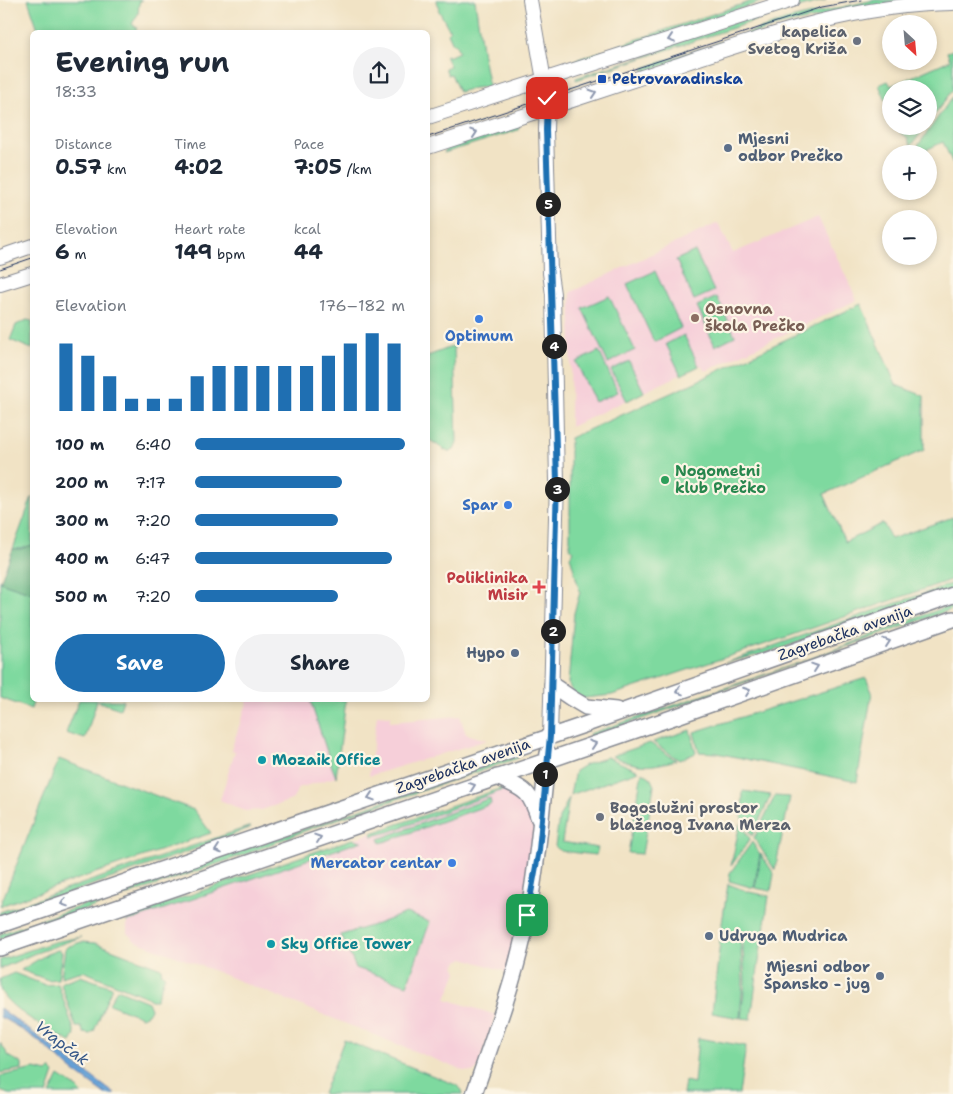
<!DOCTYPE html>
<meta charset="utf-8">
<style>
:root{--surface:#fff;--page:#f2f2f3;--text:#1f2937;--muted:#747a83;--accent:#1f6fb2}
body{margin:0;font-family:"Shantell Sans",sans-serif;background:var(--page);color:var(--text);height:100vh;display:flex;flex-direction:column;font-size:19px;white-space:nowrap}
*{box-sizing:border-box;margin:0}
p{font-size:16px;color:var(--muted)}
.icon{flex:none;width:28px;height:28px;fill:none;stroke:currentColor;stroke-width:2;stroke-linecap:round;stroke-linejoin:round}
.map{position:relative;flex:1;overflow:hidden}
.sheet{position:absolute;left:30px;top:30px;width:400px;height:672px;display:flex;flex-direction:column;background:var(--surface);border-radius:8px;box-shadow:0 2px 8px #0003}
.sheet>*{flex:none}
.needle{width:32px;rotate:154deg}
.fabs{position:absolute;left:882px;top:15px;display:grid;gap:10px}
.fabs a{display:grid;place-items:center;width:55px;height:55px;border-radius:50%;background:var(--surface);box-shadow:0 2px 8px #0003;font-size:25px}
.pin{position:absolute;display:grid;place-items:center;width:42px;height:42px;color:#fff;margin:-21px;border-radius:10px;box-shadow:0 2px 8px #0006}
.km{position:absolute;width:25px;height:25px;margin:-12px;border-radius:50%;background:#222;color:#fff;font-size:14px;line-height:25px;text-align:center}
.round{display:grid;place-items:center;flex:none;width:52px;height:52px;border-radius:26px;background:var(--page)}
.overview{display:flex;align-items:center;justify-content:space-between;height:85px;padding:0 25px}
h1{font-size:28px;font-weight:700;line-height:38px}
.stats{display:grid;grid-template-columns:repeat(3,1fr);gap:8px;height:85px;padding:5px 25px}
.stats div{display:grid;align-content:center}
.stats b{font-size:21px;font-weight:700}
.stats small{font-size:14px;font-weight:400}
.stats p{font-size:14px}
.chart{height:140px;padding:10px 25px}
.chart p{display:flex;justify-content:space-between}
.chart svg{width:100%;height:90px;margin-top:5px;stroke:var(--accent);stroke-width:6}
.cta{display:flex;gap:10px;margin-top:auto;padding:10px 25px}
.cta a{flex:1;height:58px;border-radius:30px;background:var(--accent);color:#fff;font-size:20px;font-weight:700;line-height:58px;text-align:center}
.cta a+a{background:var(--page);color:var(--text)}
ul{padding:0 25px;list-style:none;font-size:16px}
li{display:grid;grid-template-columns:80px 60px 1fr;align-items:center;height:38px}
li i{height:12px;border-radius:6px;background:var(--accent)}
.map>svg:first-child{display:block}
</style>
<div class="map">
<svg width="953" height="1094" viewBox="0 0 953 1094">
<rect width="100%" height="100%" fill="#fcf5e5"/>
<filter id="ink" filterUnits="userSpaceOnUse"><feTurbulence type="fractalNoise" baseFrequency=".02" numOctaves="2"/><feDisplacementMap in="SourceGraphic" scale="10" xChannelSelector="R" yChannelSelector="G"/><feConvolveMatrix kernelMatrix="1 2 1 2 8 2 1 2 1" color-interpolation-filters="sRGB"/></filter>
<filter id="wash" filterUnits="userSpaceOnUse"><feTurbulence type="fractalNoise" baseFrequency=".0096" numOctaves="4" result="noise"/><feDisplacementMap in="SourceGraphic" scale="20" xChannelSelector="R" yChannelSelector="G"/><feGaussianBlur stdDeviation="1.12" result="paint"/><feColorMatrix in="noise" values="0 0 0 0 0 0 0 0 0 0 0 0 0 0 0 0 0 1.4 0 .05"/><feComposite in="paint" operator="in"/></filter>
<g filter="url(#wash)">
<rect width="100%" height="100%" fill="#f1e3c5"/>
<g fill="#f6cfd9" fill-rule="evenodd">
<path d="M 818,217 L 857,300 L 706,371 L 701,365 L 570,427 L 571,292 L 718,223 L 733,253 Z"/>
<path d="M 248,700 L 310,700 L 336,777 L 298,788 L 293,799 L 289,801 L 261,810 L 245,811 L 220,800 L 235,751 L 231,750 Z"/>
<path d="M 377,715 L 390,716 L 390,722 L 460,716 L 466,734 L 487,740 L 369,776 Z"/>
<path d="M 502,788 L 516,788 L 536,823 L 529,855 L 525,893 L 520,916 L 521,926 L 507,978 L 504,971 L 464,958 L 458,961 L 455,967 L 457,972 L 446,999 L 496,1015 L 477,1070 L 473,1072 L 464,1071 L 207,968 L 135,941 L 127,933 L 127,919 L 132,915 ZM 406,913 L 430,922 L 407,984 L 356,968 L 342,935 L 377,924 Z"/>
</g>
<g fill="#7ed99f" stroke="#4c847e">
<path d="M 28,0 L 142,0 L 139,3 L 138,14 L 132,24 L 137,28 L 135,32 L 39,32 Z"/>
<path d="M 436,0 L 475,0 L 483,56 L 489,87 L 474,88 L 459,92 L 451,74 L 448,75 L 445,68 L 450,66 L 445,56 L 447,55 L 448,57 L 459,52 L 455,43 L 453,44 L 448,33 L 450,31 L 438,9 L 440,8 Z"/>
<path d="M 755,0 L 767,0 L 573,64 L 575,60 Z"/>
<path d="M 805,0 L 826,0 L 766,17 L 576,80 L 576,78 L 642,57 L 701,33 Z"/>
<path d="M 874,0 L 908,0 L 776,26 L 645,72 L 643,68 L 790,19 Z"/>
<path d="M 953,50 L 953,89 L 929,122 L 929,89 L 891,89 L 891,113 L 879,85 L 888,81 L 891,86 L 950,60 L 947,52 Z"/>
<path d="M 953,96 L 953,164 L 943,142 L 917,154 L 915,150 Z"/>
<path d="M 519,126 L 518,130 L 444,153 L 446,149 Z"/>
<path d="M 897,126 L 926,126 L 911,146 L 907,137 L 900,133 Z"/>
<path d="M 695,251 L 714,291 L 694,300 L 676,260 Z"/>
<path d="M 655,271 L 681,328 L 654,342 L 627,284 Z"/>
<path d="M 609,296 L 635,350 L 608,363 L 582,308 Z"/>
<path d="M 717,297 L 735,336 L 715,346 L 697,306 Z"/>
<path d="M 861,304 L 896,385 L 924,396 L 924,450 L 824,494 L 845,542 L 883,523 L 891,539 L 953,517 L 953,579 L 784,638 L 612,695 L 576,699 L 568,683 L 574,613 L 580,592 L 570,556 L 574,551 L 570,549 L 570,438 L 689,385 Z"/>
<path d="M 27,320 L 32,321 L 32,349 L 10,340 L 16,325 Z"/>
<path d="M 684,335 L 699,366 L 681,375 L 666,344 Z"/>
<path d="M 454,346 L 457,443 L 454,450 L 448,452 L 428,439 L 428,356 Z"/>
<path d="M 599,351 L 618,392 L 595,402 L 576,362 Z"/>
<path d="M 629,361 L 644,392 L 627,401 L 611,370 Z"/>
<path d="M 32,497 L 32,545 L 21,549 L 13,549 Z"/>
<path d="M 0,582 L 32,593 L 32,688 L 30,694 L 32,696 L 32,700 L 34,700 L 31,709 L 0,698 Z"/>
<path d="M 953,583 L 953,589 L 770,652 L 725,663 Z"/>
<path d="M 953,604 L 953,609 L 590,737 L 589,734 L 802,662 Z"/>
<path d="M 866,678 L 872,692 L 857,782 L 717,753 L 699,752 L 694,732 Z"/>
<path d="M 79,700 L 123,700 L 120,709 L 97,701 L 85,739 L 66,733 Z"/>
<path d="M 310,700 L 346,700 L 336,777 L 332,767 Z"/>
<path d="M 690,730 L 696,753 L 679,760 L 653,742 Z"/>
<path d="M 650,743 L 676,760 C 647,768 640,768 612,756 Z"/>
<path d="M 517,755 L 518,758 L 317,826 L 249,853 L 0,939 L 0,934 Z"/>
<path d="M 607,757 L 639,771 L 570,795 L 575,771 L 585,765 Z"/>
<path d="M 59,759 L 194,810 L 211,833 L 0,906 Z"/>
<path d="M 642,772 L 650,777 L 654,786 L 642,854 L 628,853 Z"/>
<path d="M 502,788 L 508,788 L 389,832 L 372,836 L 372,833 Z"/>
<path d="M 743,791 L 771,795 L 752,836 L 742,819 Z"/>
<path d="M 775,796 L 790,797 L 775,870 L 754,838 Z"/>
<path d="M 490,798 L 491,804 L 381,843 L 379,839 Z"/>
<path d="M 569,798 L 562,842 L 598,848 L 596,855 L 560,851 L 555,846 L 559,818 Z"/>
<path d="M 740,823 L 750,839 L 731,866 Z"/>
<path d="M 248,827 L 251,827 L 221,840 L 0,917 L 0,912 Z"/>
<path d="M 352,839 L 362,841 L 126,922 L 132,915 Z"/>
<path d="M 752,842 L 760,854 L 754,888 L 729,881 L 730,873 Z"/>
<path d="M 761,854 L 774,874 L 771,891 L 755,888 Z"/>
<path d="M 728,884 L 749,892 L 769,896 L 763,938 L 721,930 Z"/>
<path d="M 406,913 L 430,922 L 407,985 L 356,968 L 341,935 L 377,924 Z"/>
<path d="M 721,932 L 740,934 L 743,981 L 740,1018 L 712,1013 Z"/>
<path d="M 742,934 L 762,939 L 751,1019 L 741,1018 L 745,981 Z"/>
<path d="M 81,937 L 33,954 L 0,969 L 0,960 L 54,942 Z"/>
<path d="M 81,942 L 95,943 L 161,968 L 162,974 L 165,976 L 156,1000 L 151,1000 L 147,997 L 83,971 L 61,977 L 65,949 L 67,947 Z"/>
<path d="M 58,950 L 62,952 L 58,979 L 48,980 L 21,970 L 47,954 Z"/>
<path d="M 14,973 L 45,985 L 58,984 L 74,1030 L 75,1035 L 71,1042 C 53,1033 9,1009 1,991 C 0,988 0,983 0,979 Z"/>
<path d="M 80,976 L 112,987 L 94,1031 L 90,1034 L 84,1033 L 81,1027 L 76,1027 L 61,984 L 62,982 Z"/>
<path d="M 117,989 L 148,1002 L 151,1009 L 148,1014 L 142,1017 L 109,1004 Z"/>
<path d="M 698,1038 L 746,1046 L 739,1094 L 683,1094 L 685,1081 L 694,1083 Z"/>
<path d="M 344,1040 L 456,1085 L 462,1090 L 463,1094 L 323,1094 Z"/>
<path d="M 0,1043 L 9,1056 L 22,1064 L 22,1069 L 0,1073 Z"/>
<path d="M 35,1069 L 47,1072 L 50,1069 L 54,1073 L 47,1094 L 9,1094 L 0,1091 L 0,1076 Z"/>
<path d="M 59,1076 L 76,1087 L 82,1094 L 50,1094 Z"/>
</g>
<path fill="#66b986" stroke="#407472" d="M 32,545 L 32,593 L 0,582 L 13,549 L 21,549 Z"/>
<path fill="#65a0d5" stroke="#40689a" d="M 0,1008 L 115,1094 L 105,1094 L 72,1070 L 36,1039 L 13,1024 L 0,1017 Z"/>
</g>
<g filter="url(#ink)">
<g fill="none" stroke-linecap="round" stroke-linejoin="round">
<g stroke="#868992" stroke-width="16">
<g id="tertiary">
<path d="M 530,0 L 547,98 L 546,130 L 550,273 L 553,294 L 557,481 L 550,736"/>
<path d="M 428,117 L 792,0"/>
<path d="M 428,147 C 508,121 589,95 669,68 C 762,37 855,4 953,3"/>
<path d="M 0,257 L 32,246"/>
<path d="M 0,284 L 32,274"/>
</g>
</g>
<g stroke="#868992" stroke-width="18">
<g id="secondary">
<path d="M 552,685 L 571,698 L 586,707 L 616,710"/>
<path d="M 497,777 C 525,790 529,789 539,819"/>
<path d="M 0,925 L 581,726 L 953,595"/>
<path d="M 0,948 L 677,716 L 953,619"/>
<path d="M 474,1094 C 492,1041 512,988 524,934 C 537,873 541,814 548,753"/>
</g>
</g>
<use href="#tertiary" stroke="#fff" stroke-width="14"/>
<use href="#secondary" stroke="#fff" stroke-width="15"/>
<g stroke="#1b2f5e" stroke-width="1">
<path d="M 428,137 L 822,7 L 861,0"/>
<path d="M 0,269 L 32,258"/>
</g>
</g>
<defs><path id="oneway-chevron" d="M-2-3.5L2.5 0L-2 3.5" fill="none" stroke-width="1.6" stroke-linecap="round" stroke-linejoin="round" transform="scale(1.25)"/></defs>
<g stroke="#8d97ae">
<use href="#oneway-chevron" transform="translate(671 39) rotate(162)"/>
<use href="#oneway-chevron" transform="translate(593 93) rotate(-18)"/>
<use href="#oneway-chevron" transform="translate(474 133) rotate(-18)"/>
<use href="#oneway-chevron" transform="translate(887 642) rotate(-19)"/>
<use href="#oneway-chevron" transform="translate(815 667) rotate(-19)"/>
<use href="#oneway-chevron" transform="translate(679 691) rotate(161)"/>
<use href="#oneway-chevron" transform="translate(747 691) rotate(-20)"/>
<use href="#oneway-chevron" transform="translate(593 744) rotate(-18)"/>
<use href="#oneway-chevron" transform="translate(472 786) rotate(-19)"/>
<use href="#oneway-chevron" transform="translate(371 797) rotate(162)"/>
<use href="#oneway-chevron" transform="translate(318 838) rotate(-19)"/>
<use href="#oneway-chevron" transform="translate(218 850) rotate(161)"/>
<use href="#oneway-chevron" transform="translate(64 903) rotate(161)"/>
</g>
</g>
<g fill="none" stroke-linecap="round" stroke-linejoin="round" filter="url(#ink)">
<g stroke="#fff" stroke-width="10">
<path id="route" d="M 527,915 L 539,850 L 550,736 L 557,481 L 546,130 L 547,98"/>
</g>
<use href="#route" stroke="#1f6fb2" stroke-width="6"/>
</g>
<g fill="#6b7280" stroke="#fcf5e5" stroke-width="2">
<circle cx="857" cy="41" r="5"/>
<circle cx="600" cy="817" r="5"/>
</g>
<rect fill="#1a4fb4" stroke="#fcf5e5" stroke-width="2" x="597" y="74" width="10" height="10" rx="2.5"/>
<g fill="#5c6f8a" stroke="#fcf5e5" stroke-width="2">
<circle cx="728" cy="148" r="5"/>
<circle cx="515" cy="653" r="5"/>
<circle cx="709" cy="936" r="5"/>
<circle cx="880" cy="976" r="5"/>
</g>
<circle fill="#8d6e63" stroke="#fcf5e5" stroke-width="2" cx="695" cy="318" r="5"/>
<g fill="#3f7fe0" stroke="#fcf5e5" stroke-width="2">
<circle cx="479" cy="319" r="5"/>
<circle cx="508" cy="505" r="5"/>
<circle cx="452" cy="863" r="5"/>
</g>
<circle fill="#2e9e5b" stroke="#fcf5e5" stroke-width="2" cx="665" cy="480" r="5"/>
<path fill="#e0444e" stroke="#fcf5e5" stroke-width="2" d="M536.5 579.5h5v5h5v5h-5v5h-5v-5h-5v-5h5z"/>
<g fill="#0f9aa8" stroke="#fcf5e5" stroke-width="2">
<circle cx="262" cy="760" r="5"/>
<circle cx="271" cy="944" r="5"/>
</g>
<g text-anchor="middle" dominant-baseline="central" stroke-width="4.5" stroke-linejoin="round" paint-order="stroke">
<g font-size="15" font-weight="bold" fill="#5b616d" stroke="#fcf5e5" text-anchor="end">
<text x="847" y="32">kapelica<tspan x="847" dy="17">Svetog Križa</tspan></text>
<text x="610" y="808" text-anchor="start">Bogoslužni prostor<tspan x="610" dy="17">blaženog Ivana Merza</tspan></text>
</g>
<g font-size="15" font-weight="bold" fill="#164399" stroke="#fcf5e5" text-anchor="start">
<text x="612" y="79">Petrovaradinska</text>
</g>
<g font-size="15" font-weight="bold" fill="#4e5e75" stroke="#fcf5e5" text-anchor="start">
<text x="738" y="139">Mjesni<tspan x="738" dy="17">odbor Prečko</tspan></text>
<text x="505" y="653" text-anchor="end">Hypo</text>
<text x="719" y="936">Udruga Mudrica</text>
<text x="870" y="967" text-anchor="end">Mjesni odbor<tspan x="870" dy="17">Špansko - jug</tspan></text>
</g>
<g font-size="15" font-weight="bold" fill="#785e54" stroke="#fcf5e5" text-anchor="start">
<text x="705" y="309">Osnovna<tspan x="705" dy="17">škola Prečko</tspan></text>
</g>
<g font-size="15" font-weight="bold" fill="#366cbe" stroke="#fcf5e5" text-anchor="end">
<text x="479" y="336" text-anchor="middle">Optimum</text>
<text x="498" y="505">Spar</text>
<text x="442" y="863">Mercator centar</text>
</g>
<g font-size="15" font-weight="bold" fill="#27864d" stroke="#fcf5e5" text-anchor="start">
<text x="675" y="471">Nogometni<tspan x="675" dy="17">klub Prečko</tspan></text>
</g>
<g font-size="15" font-weight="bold" fill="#be3a42" stroke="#fcf5e5" text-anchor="end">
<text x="528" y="578">Poliklinika<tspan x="528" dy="17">Misir</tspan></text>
</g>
<g font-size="15" fill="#1b2f5e" stroke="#fcf5e5">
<text transform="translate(845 633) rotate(-19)">Zagrebačka avenija</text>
<text transform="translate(463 766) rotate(-19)">Zagrebačka avenija</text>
</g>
<g font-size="15" font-weight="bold" fill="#0d838f" stroke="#fcf5e5" text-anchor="start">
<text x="272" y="760">Mozaik Office</text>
<text x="281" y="944">Sky Office Tower</text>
</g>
<g font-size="16" font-style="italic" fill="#355788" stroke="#fcf5e5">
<text transform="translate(62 1043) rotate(37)">Vrapčak</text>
</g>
</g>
</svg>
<div class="fabs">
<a><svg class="needle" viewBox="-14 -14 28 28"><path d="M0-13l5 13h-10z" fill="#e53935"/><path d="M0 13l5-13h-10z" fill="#747a83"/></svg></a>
<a><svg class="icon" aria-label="layers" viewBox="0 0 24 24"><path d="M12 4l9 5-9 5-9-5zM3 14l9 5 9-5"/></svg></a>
<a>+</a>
<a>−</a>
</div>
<div class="pin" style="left:527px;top:915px;background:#1e9e55"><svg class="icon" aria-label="arrive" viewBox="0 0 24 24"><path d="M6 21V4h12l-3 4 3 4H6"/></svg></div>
<div class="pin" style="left:547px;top:98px;background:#d93025"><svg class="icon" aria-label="check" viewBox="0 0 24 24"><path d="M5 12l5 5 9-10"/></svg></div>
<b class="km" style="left:545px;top:774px">1</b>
<b class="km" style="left:553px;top:631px">2</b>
<b class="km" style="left:557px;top:489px">3</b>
<b class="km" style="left:554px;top:346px">4</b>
<b class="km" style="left:548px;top:204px">5</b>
<section class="sheet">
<div class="overview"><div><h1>Evening run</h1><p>18:33</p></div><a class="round"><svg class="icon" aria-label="share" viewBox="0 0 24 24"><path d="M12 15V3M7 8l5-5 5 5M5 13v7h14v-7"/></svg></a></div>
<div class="stats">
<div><p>Distance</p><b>0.57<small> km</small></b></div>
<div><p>Time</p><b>4:02</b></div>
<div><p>Pace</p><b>7:05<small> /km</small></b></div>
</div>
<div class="stats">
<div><p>Elevation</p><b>6<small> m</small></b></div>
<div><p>Heart rate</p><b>149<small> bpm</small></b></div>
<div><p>kcal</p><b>44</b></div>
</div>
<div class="chart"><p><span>Elevation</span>176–182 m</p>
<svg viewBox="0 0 160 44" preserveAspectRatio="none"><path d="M5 44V11M15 44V17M25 44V27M35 44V38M45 44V38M55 44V38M65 44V27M75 44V22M85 44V22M95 44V22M105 44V22M115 44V22M125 44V17M135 44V11M145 44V6M155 44V11"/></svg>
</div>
<ul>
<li><b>100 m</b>6:40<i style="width:100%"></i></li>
<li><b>200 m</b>7:17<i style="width:70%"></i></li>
<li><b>300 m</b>7:20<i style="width:68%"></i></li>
<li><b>400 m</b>6:47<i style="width:94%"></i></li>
<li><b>500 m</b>7:20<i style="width:68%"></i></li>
</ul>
<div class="cta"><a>Save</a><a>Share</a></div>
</section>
</div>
